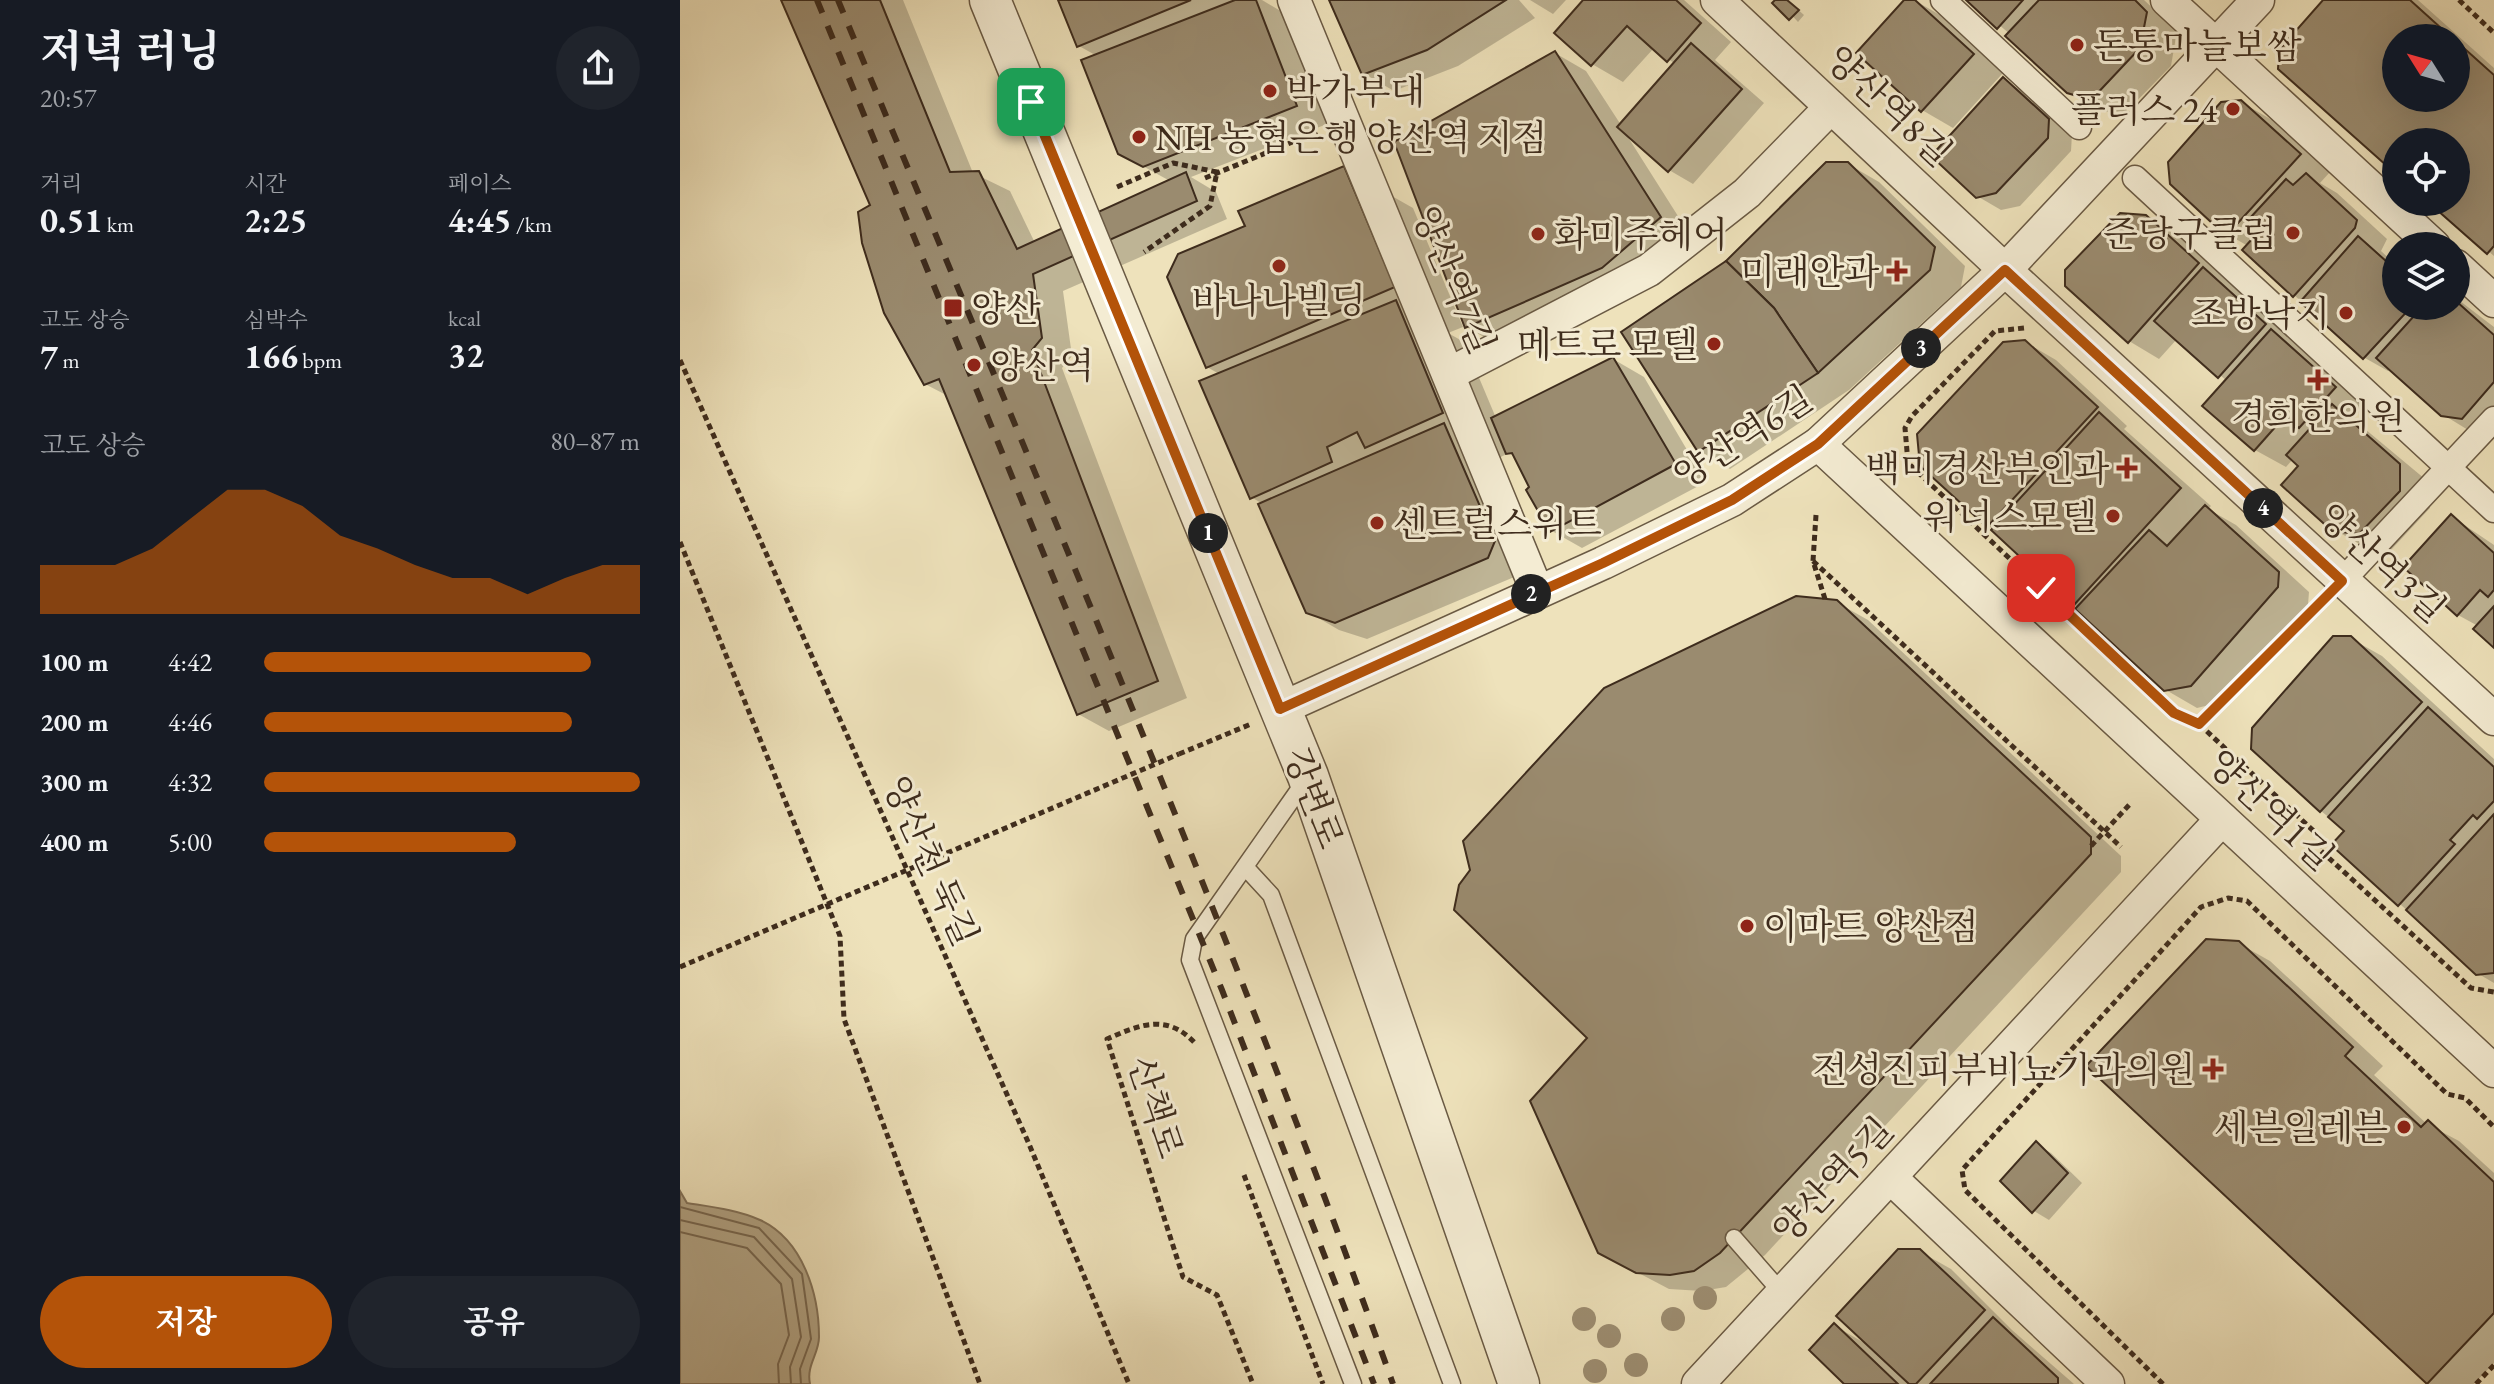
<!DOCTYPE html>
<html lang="ko">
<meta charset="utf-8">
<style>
:root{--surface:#171b24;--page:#20242c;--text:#f1f3f6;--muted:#9ea1a6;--accent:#b45309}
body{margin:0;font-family:"EB Garamond","Noto Serif KR",serif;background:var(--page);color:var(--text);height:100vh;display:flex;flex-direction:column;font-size:30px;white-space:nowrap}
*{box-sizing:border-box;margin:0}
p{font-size:26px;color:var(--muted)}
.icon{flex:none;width:44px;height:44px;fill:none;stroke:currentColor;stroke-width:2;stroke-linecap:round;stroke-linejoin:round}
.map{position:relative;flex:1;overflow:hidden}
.side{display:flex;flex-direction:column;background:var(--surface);width:680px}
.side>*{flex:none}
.needle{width:52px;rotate:307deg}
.buttons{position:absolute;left:1702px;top:24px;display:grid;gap:16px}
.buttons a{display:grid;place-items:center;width:88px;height:88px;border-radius:50%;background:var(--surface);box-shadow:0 8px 32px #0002;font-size:40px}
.pin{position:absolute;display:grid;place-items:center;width:68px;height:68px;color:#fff;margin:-34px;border-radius:16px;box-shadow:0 4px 12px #0006}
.km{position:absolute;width:40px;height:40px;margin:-20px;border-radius:50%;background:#222;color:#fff;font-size:22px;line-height:40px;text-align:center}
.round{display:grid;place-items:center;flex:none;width:84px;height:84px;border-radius:42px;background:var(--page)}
.summary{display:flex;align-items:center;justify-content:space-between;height:136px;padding:0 40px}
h1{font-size:44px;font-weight:700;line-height:60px}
.metrics{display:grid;grid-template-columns:repeat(3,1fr);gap:12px;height:136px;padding:8px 40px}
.metrics div{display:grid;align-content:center}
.metrics b{font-size:34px;font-weight:700}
.metrics small{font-size:22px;font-weight:400}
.metrics p{font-size:22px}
.chart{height:224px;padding:16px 40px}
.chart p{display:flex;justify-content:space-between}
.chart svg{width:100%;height:144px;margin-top:8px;fill:var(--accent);opacity:.7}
.cta{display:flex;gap:16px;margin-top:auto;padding:16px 40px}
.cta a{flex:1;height:92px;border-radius:48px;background:var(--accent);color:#fff;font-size:32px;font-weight:700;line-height:92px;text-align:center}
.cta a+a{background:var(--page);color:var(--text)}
ul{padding:0 40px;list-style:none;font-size:26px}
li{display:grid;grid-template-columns:128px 96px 1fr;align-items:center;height:60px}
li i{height:20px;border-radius:10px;background:var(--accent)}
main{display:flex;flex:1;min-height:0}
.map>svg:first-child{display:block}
</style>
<main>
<section class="side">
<div class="summary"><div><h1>저녁 러닝</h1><p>20:57</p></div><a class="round"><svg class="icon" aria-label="share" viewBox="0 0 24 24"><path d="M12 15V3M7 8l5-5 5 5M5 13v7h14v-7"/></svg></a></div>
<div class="metrics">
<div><p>거리</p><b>0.51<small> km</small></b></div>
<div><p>시간</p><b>2:25</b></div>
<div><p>페이스</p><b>4:45<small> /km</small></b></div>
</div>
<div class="metrics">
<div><p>고도 상승</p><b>7<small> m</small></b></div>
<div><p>심박수</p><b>166<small> bpm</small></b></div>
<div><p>kcal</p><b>32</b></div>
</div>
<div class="chart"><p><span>고도 상승</span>80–87 m</p>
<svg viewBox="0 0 160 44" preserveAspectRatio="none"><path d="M0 44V29L10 29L20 29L30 24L40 15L50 6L60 6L70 11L80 20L90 24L100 29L110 33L120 33L130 38L140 33L150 29L160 29V44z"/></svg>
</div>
<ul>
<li><b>100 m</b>4:42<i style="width:87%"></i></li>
<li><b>200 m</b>4:46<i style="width:82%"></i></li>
<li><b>300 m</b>4:32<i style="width:100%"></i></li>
<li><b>400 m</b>5:00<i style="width:67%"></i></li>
</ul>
<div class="cta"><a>저장</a><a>공유</a></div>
</section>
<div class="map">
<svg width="1814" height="1384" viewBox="0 0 1814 1384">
<rect width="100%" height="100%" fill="#eee2bb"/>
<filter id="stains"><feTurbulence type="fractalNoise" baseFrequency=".0025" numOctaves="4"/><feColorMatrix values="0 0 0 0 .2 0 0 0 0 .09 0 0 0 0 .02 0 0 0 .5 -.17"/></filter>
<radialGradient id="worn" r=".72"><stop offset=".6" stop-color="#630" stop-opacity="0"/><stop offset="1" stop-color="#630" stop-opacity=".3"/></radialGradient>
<path fill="#b2a485" stroke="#84745b" stroke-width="2" d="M 0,1191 L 7,1203 C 32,1207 58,1210 80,1220 C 123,1240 139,1294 139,1337 C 139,1354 126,1365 130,1384 L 0,1384 Z"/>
<g fill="#0003" fill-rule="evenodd">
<path d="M 104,0 L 223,0 L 293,173 L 330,191 L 355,243 L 490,181 L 439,153 L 417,56 L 399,46 L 380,0 L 582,0 L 604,13 L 647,124 L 511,177 L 536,192 L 547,219 L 383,291 L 392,356 L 382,368 L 507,698 L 429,731 L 398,714 L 268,396 L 245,384 L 222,346 L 191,271 L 193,206 Z"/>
<path d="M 651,0 L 839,0 L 855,18 L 778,66 L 714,91 L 683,73 Z"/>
<path d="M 850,0 L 886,0 L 873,14 Z"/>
<path d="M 906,0 L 1004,0 L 1051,42 L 1035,60 L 1084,103 L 1013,184 L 989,170 L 946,134 L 1010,235 L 817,345 L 787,327 L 875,53 L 906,71 L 941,125 L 995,64 L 974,48 L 943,82 L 912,64 Z"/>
<path d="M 1098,0 L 1107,0 L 1124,15 L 1118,22 Z"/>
<path d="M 1227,0 L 1234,0 L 1260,15 L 1323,73 L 1273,128 L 1242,110 Z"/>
<path d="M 1289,0 L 1464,0 L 1497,31 L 1491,66 L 1442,116 L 1420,110 L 1388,91 L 1330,34 Z"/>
<path d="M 1646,0 L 1738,0 L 1814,68 L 1814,256 L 1751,202 L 1776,202 L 1776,142 L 1716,142 L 1716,171 ZM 1716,38 L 1776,38 L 1776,98 L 1716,98 Z"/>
<path d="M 1323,80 L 1347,93 L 1392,134 L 1391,151 L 1340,206 L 1321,210 L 1297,196 Z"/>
<path d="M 1561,102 L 1592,120 L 1650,172 L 1640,183 L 1657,193 L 1707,239 L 1701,251 L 1716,265 L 1716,306 L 1776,306 L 1776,298 L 1814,327 L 1814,434 L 1793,433 L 1762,414 L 1711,368 L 1708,371 L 1685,358 L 1614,295 L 1568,246 L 1547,234 Z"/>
<path d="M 1168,164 L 1199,182 L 1285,266 L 1281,287 L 1169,390 L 1050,469 L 1020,451 L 944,333 L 1047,263 Z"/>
<path d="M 664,169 L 733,208 L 783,327 L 768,333 L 784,342 L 816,418 L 933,359 L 964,377 L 1026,482 L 902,548 L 872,531 L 837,458 L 829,453 L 804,465 L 839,575 L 687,639 L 659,630 L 628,612 L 583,504 L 571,497 L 541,375 L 527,367 L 567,227 Z"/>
<path d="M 1465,217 L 1497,235 L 1685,406 L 1673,419 L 1751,484 L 1750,508 L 1711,550 L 1685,547 L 1653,529 L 1621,466 L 1613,459 L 1606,467 L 1575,450 L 1525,406 L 1547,381 L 1497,339 L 1479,359 L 1449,341 Z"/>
<path d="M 1345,342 L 1376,360 L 1447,426 L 1444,429 L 1531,506 L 1528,509 L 1556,525 L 1629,592 L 1628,605 L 1542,702 L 1517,708 L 1486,690 L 1308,525 Z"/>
<path d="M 1771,516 L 1814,545 L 1814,645 L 1798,626 L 1778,615 Z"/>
<path d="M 1156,602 L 1188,620 L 1441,856 L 1441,872 L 1085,1255 L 1046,1287 L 1022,1291 L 989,1289 L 951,1269 L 910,1038 Z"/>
<path d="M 1670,638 L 1702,656 L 1814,759 L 1814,983 L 1797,973 L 1654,845 L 1666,831 L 1641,811 Z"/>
<path d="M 1558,943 L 1590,961 L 1703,1066 L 1694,1075 L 1747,1124 L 1779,1141 L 1814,1173 L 1814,1363 L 1794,1384 L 1746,1384 L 1409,1066 Z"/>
<path d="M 1356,1144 L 1371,1153 L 1402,1183 L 1369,1220 L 1354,1211 Z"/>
<path d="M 1239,1251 L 1271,1269 L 1332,1330 L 1394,1384 L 1167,1384 L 1155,1326 L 1188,1345 Z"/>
</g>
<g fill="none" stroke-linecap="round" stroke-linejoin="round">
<g stroke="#786851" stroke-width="2">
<path d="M 0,1207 L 79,1228 L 122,1274 L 131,1339 L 120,1369 L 121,1384"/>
<path d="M 0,1220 L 74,1237 L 112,1279 L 121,1337 L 110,1367 L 111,1384"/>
<path d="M 0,1232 L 67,1248 L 101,1284 L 109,1335 L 98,1364 L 99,1384"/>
</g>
</g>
<g fill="#9a8b6f" stroke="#3e2c1d" stroke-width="2">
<path d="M 101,0 L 200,0 L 270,172 L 299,171 L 337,249 L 506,172 L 517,201 L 353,274 L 362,338 L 352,350 L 478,681 L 397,715 L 259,379 L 244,385 L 204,313 L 182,243 L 178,212 L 190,205 Z"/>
<path d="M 378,0 L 511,0 L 397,47 Z"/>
<path d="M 555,0 L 576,0 L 617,106 L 463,167 L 438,154 L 401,60 Z"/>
<path d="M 649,0 L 826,0 L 747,50 L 682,75 Z"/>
<path d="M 903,0 L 996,0 L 1021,23 L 987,62 L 947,26 L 911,66 L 874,33 Z"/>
<path d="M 1095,0 L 1107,0 L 1119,10 L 1109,20 L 1092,3 Z"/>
<path d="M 1224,0 L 1235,0 L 1294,54 L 1241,112 L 1176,53 Z"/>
<path d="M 1286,0 L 1343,0 L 1317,29 Z"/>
<path d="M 1359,0 L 1455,0 L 1467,12 L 1460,48 L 1411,100 L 1387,93 L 1325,36 Z"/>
<path d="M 1643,0 L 1730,0 L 1772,38 L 1716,38 L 1716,98 L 1776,98 L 1776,41 L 1814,75 L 1814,246 L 1807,254 L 1748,202 L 1776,202 L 1776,142 L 1716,142 L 1716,174 L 1598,69 L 1599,50 Z"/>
<path d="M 1011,43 L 1062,89 L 988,172 L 937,127 Z"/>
<path d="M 875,51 L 981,217 L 922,268 L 785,328 L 714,142 Z"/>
<path d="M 1323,77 L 1369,119 L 1368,138 L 1316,193 L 1296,198 L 1251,156 Z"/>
<path d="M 1561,100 L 1621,154 L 1546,236 L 1490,184 L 1488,162 L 1541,102 Z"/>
<path d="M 1146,162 L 1168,162 L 1255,247 L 1250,270 L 1138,373 L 1094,308 L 1046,261 Z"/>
<path d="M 664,166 L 715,287 L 526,368 L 487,277 L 498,254 L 565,226 L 558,211 Z"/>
<path d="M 1626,173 L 1677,220 L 1675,228 L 1613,297 L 1562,250 L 1582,228 L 1570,218 L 1606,179 L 1613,185 Z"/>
<path d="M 1440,213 L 1466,215 L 1519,263 L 1448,343 L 1385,286 L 1385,270 Z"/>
<path d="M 1678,236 L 1716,270 L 1716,306 L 1732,306 L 1683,359 L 1620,302 Z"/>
<path d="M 1046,261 L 1094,308 L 1138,373 L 1018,452 L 941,332 Z"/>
<path d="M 1523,267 L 1586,324 L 1538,378 L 1474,321 Z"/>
<path d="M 716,300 L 763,413 L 685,448 L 677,432 L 647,447 L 652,462 L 570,499 L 519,381 Z"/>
<path d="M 1776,301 L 1814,335 L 1814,382 L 1782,419 L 1761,416 L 1696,358 L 1743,306 L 1776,306 Z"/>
<path d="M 1591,329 L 1656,387 L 1619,428 L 1605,416 L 1574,451 L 1522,406 Z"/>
<path d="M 1345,340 L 1418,407 L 1307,527 L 1240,466 L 1237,434 L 1323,342 Z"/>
<path d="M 933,357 L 996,464 L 870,532 L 846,490 L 849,487 L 832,453 L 826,454 L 811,418 Z"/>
<path d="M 1652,404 L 1720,464 L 1720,491 L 1679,534 L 1652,531 L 1601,485 L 1618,466 L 1606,455 Z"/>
<path d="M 1419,412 L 1501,488 L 1393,606 L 1311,530 Z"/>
<path d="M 764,423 L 815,541 L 808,558 L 655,623 L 626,613 L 578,504 Z"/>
<path d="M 1525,505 L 1599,572 L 1598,587 L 1511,686 L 1484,691 L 1395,609 L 1469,530 L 1487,546 Z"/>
<path d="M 1771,514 L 1814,553 L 1814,590 L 1808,597 L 1800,590 L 1777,616 L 1723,567 Z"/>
<path d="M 1116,596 L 1157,600 L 1411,837 L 1411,854 L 1040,1253 L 1014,1271 L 990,1275 L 956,1273 L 918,1253 L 850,1101 L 907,1038 L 774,910 L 779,885 L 790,870 L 783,841 L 924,688 Z"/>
<path d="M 1814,606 L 1814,648 L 1793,629 Z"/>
<path d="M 1653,636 L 1671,636 L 1742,702 L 1640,812 L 1571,749 L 1572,728 Z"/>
<path d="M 1748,707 L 1814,767 L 1814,801 L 1797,819 L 1793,815 L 1770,840 L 1775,844 L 1718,906 L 1651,845 L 1664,831 L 1648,817 Z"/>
<path d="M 1814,814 L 1814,973 L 1796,975 L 1726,910 Z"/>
<path d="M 1526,939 L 1559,941 L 1673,1047 L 1665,1056 L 1741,1127 L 1748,1120 L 1814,1182 L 1814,1313 L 1747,1384 L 1406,1066 Z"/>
<path d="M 1356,1141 L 1388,1173 L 1352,1213 L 1320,1181 Z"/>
<path d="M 1218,1249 L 1240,1249 L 1305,1310 L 1236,1384 L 1229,1384 L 1156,1316 Z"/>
<path d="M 1313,1317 L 1378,1378 L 1378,1384 L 1250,1384 Z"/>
<path d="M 1154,1323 L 1218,1384 L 1164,1384 L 1129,1350 Z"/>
</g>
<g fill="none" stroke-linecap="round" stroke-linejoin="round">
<g stroke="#6a5a44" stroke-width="19">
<g id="service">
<path d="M 625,781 L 514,939 L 510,960 L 673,1384"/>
<path d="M 567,869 L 591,895 L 772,1384"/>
<path d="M 1054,1238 L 1102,1293"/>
</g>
</g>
<g stroke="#6a5a44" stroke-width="27">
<g id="pedestrian">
<path d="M 1263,0 L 1399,127"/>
<path d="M 1455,178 L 1814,510"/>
<path d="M 1662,581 L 1814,419"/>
</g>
</g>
<g stroke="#6a5a44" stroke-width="35">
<g id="minor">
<path d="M 614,0 L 857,591"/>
<path d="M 1037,0 L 1325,270 L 1814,719"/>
<path d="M 1487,0 L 1754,246"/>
<path d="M 1776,266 L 1814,301"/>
<path d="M 769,374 L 969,270 L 1067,193 L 1151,107"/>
<path d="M 1138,444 L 1814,1071"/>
<path d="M 600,709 L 923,563 L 1052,500 L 1138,444 L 1325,270 L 1578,0"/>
<path d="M 1210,1177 L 1428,1384"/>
<path d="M 1018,1384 L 1542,819"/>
</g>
</g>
<g stroke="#6a5a44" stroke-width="43">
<path id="tertiary" d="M 310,0 L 628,776 L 839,1384"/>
</g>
<g stroke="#3e2c1d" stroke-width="5" stroke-dasharray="6 4" stroke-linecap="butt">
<path d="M 1779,0 L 1814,33"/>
<path d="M 525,178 L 637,132"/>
<path d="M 437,187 L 493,163 L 537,172 L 530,206 L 464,252"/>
<path d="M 1344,328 L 1315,331 L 1232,416 L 1225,428 L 1228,463 L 1494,713 L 1519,724 L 1640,837 L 1639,849 L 1791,988 L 1814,992"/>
<path d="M 0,360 L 349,1144 L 449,1384"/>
<path d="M 1136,515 L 1133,561 L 1145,599"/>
<path d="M 0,542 L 160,936 L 164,1019 L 300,1384"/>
<path d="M 1133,561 L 1441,847"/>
<path d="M 1519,724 L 1642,600"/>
<path d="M 499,754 L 571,724"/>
<path d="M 1411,846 L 1450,804"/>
<path d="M 514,1042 C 486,1013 459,1025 427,1039 L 503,1277 L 537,1295 L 573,1384"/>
<path d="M 564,1175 L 643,1384"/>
<path d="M 1483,1384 L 1285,1190 L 1282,1170 L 1521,907 L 1548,898 L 1567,901 L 1767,1094 L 1785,1098 L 1814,1127"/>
<path d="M 1796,1384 L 1814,1365"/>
</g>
<use href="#service" stroke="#f4ecd3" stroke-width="16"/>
<use href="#pedestrian" stroke="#f4ecd3" stroke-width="24"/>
<use href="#minor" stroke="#f4ecd3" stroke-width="32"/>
<use href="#tertiary" stroke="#f4ecd3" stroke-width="40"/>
<g stroke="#3e2c1d" stroke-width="6" stroke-dasharray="14 14" stroke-linecap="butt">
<path d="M 137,0 L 542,990 L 694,1384"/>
<path d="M 158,0 C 348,459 546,916 713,1384"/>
</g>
<path stroke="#3e2c1d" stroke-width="5" stroke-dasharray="6 4" stroke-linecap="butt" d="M 0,967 L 499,754"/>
</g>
<g fill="#9d8e72">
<circle cx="1025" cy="1298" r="12"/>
<circle cx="904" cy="1319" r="12"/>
<circle cx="993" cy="1319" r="12"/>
<circle cx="929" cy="1336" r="12"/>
<circle cx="956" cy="1365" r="12"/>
<circle cx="915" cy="1371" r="12"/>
</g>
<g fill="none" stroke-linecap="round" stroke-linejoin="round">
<g stroke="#fff" stroke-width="16">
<path id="route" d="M 351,102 L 600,709 L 923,563 L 1052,500 L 1138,444 L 1325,270 L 1662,581 L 1519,724 L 1494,713 L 1361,588"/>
</g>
<use href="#route" stroke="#b45309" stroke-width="10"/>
</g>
<g fill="#8f2418" stroke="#f4ecd3" stroke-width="3">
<circle cx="1397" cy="45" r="8"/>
<circle cx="590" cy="91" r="8"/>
<circle cx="1553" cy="109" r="8"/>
<circle cx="459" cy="137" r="8"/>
<circle cx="1613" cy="233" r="8"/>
<circle cx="858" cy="234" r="8"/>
<circle cx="599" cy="266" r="8"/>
<path d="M1213 259h8v8h8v8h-8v8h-8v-8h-8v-8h8z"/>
<rect x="263" y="298" width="20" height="20" rx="4"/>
<circle cx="1666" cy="313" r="8"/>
<circle cx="1034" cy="344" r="8"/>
<circle cx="294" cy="365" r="8"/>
<path d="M1634 368h8v8h8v8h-8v8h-8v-8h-8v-8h8z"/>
<path d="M1443 456h8v8h8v8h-8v8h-8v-8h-8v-8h8z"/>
<circle cx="1433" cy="516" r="8"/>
<circle cx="697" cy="523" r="8"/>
<circle cx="1067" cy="926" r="8"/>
<path d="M1529 1057h8v8h8v8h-8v8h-8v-8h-8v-8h8z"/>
<circle cx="1724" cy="1127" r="8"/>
</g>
<g text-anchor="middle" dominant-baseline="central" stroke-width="6" stroke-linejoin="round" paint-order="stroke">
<g font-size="36" fill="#3e2c1d" stroke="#f4ecd3" text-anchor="end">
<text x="1413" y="45" text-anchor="start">돈통마늘보쌈</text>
<text x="606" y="91" text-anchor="start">박가부대</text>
<text x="1537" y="109">플러스 24</text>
<text x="475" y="137" text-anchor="start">NH 농협은행 양산역 지점</text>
<text x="1597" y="233">준당구클럽</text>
<text x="874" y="234" text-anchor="start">화미주헤어</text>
<text x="1199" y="271">미래안과</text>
<text x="599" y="300" text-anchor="middle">바나나빌딩</text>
<text x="291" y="308" text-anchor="start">양산</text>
<text x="1650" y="313">조방낙지</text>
<text x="1018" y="344">메트로 모텔</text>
<text x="310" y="365" text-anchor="start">양산역</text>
<text x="1638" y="416" text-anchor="middle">경희한의원</text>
<text x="1429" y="468">백미경산부인과</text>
<text x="1417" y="516">워너스모텔</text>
<text x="713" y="523" text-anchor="start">센트럴스위트</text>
<text x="1083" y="926" text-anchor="start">이마트 양산점</text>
<text x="1515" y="1069">전성진피부비뇨기과의원</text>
<text x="1708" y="1127">세븐일레븐</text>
</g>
<g font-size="36" fill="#3e2c1d" stroke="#f4ecd3">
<text transform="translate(1209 106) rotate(43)">양산역8길</text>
<text transform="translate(774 280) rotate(67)">양산역7길</text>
<text transform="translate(1063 437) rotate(-33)">양산역6길</text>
<text transform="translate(1702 563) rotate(42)">양산역3길</text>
<text transform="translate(634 798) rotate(69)">강변로</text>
<text transform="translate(1591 810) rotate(43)">양산역1길</text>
<text transform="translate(251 861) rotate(66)">양산천 둑길</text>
<text transform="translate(476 1107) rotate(72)">산책로</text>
<text transform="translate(1153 1180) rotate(-47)">양산역5길</text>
</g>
</g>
<rect width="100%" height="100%" filter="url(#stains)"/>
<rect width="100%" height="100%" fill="url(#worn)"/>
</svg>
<div class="buttons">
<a><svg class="needle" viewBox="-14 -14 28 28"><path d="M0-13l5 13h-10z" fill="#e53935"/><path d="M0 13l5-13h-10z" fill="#9ea1a6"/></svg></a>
<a><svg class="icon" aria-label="locate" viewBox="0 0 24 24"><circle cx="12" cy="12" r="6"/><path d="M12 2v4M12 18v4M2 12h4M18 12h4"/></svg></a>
<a><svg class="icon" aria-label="layers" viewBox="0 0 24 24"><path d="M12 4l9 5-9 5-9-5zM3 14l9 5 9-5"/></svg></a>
</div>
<div class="pin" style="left:351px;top:102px;background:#1e9e55"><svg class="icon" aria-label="arrive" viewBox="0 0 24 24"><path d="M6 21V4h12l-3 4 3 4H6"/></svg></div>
<div class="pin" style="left:1361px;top:588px;background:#d93025"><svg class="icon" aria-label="check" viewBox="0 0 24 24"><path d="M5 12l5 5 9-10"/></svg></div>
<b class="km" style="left:528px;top:533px">1</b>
<b class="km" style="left:851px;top:594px">2</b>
<b class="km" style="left:1241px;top:348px">3</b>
<b class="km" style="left:1583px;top:508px">4</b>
</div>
</main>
